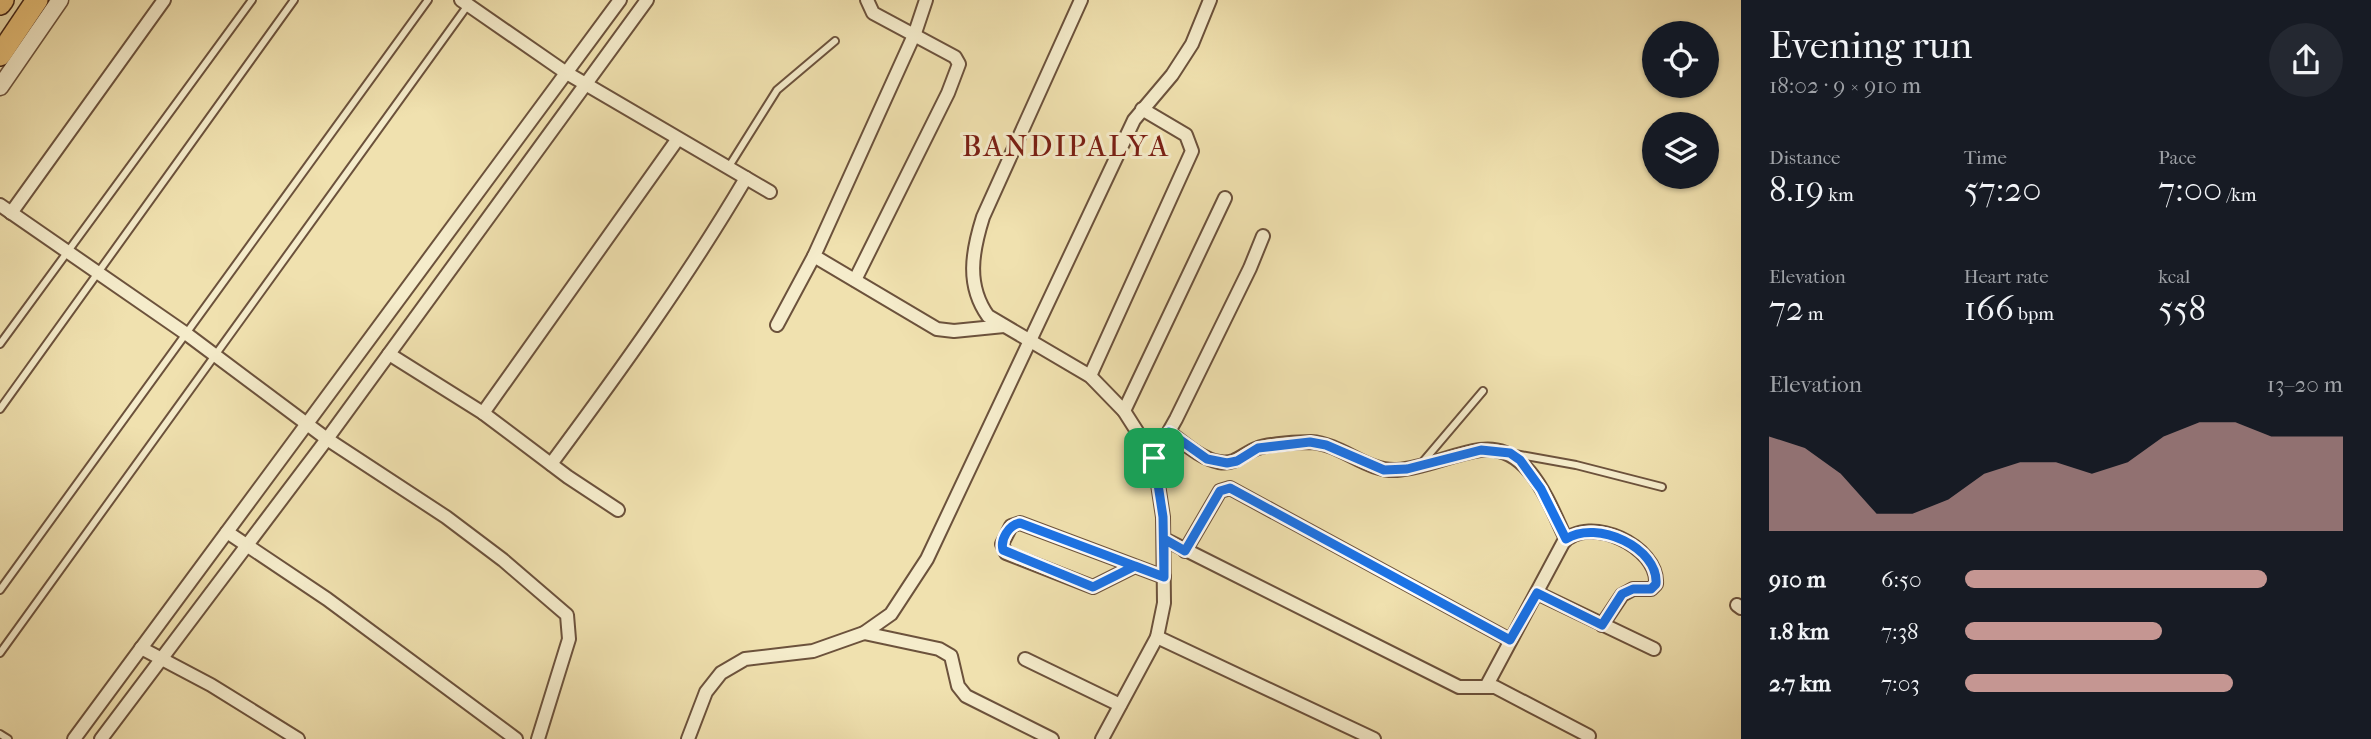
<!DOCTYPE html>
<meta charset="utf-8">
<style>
:root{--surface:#171b24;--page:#242831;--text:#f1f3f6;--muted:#9ea1a6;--accent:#c59692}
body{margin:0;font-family:"IM FELL French Canon",serif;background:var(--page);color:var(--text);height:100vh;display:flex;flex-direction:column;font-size:26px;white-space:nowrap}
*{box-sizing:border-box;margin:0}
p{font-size:23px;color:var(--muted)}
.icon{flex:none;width:38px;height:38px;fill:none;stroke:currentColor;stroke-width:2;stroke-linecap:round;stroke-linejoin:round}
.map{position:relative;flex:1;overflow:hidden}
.details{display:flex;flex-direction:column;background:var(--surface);width:630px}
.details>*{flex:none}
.tools{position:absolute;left:1642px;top:21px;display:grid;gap:14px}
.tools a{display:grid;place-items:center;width:77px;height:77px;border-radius:50%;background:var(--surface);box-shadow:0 2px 5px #0004;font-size:35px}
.pin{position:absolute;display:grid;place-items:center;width:60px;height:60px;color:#fff;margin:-30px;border-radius:14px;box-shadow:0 4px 10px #0006}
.round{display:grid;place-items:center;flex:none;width:74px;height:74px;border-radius:37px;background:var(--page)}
.overview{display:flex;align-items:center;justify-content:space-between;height:119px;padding:0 28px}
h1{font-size:38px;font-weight:600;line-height:52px}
.metrics{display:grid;grid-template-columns:repeat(3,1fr);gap:10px;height:119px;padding:7px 28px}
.metrics div{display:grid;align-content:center}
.metrics b{font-size:35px;font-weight:600}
.metrics small{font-size:19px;font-weight:400}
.metrics p{font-size:19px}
.chart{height:196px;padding:14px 28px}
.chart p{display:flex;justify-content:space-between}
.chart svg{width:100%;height:126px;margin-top:7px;fill:var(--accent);opacity:.7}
ul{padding:0 28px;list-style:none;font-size:23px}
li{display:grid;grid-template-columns:112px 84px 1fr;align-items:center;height:52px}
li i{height:18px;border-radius:9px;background:var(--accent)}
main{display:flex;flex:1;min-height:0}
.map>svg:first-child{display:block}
</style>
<main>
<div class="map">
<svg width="1741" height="739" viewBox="0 0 1741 739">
<rect width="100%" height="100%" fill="#f0e1af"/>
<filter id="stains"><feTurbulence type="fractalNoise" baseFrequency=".00286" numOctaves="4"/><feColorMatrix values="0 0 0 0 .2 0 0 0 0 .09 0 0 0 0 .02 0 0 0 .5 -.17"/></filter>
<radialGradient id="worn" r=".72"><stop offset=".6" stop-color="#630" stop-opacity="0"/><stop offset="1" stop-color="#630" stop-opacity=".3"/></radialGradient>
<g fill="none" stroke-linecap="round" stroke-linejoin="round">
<g stroke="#6c523c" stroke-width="10">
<g id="service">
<path d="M 728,168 L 777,90 L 835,41"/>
<path d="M 0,344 L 252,0"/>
<path d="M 0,409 L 294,0"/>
<path d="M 1515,454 L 1576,465 L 1662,487"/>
<path d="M 1421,464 L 1483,391"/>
<path d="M 0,590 L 428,0"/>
<path d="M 0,653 L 468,5"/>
<path d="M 0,734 L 8,739"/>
</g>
</g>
<g stroke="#6c523c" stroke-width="16">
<g id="minor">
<path d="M 461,0 L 565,72 L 770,192"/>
<path d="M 926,0 L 915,33 L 814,256 L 937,329 L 954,331 L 1004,326"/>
<path d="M 1081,0 L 983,217 C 972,252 966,285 988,316 L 1090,376 L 1124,411 L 1154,458 L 1163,517 L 1164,603 L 1157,637 L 1102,739"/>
<path d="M 0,205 L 188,335 L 327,439 L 446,517 L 503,560 L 567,615 L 569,639 L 538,739"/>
<path d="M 11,213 L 164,0"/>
<path d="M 855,280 L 948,93 L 959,64 L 955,57 L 873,13 L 867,0"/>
<path d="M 777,325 L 814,256"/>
<path d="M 389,354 L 483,413 L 568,477 L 618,510"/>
<path d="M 1090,376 L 1192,151 L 1186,135 L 1142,109"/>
<path d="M 1124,411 L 1225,198"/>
<path d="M 483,413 L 677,140"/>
<path d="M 1169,432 C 1184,443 1201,459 1219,462 C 1237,465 1243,453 1258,448 C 1268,444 1301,442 1311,442 C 1342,444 1367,472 1397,470 C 1425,468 1452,454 1480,450 C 1529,443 1549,504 1566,539"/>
<path d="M 1154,458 L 1176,419 L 1250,268 L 1263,236"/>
<path d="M 551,464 C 620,371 687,278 746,178"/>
<path d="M 227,532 L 327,599 L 516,739"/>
<path d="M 1164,539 L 1459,687 L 1495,687 L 1589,736"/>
<path d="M 1185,551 L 1220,491 L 1230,488 L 1510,640"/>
<path d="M 1135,566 L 1093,587 L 1006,553 L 1002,544 L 1011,526 L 1020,523 L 1164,577"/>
<path d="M 1537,593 L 1654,649"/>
<path d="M 1737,605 L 1741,608"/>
<path d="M 864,633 L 939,649 L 951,656 L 958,686 L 966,696 L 1052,739"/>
<path d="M 1157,637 L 1374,739"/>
<path d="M 141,648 L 211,685 L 298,739"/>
<path d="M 1025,659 L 1120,705"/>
<path d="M 1487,685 L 1563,543 C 1589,513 1659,547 1656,584 L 1651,589 L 1633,589 L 1622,595 L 1602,625"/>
<path d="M 74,739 L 620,0"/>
<path d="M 101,739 L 327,439 L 647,0"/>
<path d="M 688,739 L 706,692 L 721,673 L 745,659 L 813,651 L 864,633 L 891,614 L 927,559 L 1134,120 L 1172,75 L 1192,44 L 1210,0"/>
</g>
</g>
<g stroke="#6c523c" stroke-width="19">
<path id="tertiary" d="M 0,87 L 60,0"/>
</g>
<g stroke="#402215" stroke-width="24">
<g id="trunk">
<path d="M 0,4 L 3,0"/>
<path d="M 0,55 L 37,0"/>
</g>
</g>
<use href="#service" stroke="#f5eccb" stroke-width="6"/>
<use href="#minor" stroke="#f5eccb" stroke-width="12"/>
<use href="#tertiary" stroke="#f5eccb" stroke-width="16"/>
<use href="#trunk" stroke="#e8c078" stroke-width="21"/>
</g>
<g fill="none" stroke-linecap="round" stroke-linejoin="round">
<g stroke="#fff" stroke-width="14">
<path id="route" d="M 1154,458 L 1163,517 L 1164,577 L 1020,523 C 1009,525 1000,539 1003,550 L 1093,587 L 1135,566 L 1164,577 L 1164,539 L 1185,551 L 1220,491 L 1230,488 L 1510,640 L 1537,593 L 1602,625 L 1622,594 L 1633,589 L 1651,589 L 1656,584 C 1659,548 1597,519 1566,539 L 1541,489 L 1520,460 L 1510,453 L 1481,450 L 1407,469 L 1384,470 L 1326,445 L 1310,442 L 1258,448 L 1237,461 L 1227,463 L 1207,459 L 1169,432 L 1154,458"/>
</g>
<use href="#route" stroke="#1a73e8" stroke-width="9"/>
</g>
<g text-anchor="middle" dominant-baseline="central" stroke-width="6" stroke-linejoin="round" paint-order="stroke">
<g font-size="30" letter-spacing="2" fill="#7a1f14" stroke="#f5eccb">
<text x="1066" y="146">BANDIPALYA</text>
</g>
</g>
<rect width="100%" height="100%" filter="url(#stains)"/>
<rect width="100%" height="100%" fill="url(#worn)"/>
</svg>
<div class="tools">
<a><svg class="icon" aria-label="locate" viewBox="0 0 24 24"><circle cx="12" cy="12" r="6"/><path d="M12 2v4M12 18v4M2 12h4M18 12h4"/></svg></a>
<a><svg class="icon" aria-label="layers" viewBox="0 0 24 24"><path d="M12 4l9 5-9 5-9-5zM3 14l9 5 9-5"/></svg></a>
</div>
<div class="pin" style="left:1154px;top:458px;background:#1e9e55"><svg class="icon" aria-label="arrive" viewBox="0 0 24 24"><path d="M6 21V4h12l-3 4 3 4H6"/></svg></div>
</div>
<section class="details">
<div class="overview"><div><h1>Evening run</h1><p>18:02 · 9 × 910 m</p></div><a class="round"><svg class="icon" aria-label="share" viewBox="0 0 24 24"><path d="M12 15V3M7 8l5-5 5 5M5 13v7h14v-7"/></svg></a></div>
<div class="metrics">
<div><p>Distance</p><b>8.19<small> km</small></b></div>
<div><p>Time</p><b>57:20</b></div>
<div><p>Pace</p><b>7:00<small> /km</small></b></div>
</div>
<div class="metrics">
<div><p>Elevation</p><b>72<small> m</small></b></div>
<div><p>Heart rate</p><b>166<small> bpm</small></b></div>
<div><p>kcal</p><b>558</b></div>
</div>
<div class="chart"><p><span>Elevation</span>13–20 m</p>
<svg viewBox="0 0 160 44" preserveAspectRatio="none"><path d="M0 44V11L10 15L20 24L30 38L40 38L50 33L60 24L70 20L80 20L90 24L100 20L110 11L120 6L130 6L140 11L150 11L160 11V44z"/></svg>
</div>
<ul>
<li><b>910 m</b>6:50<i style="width:80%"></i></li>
<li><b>1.8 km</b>7:38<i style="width:52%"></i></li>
<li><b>2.7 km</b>7:03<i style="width:71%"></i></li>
</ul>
</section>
</main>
